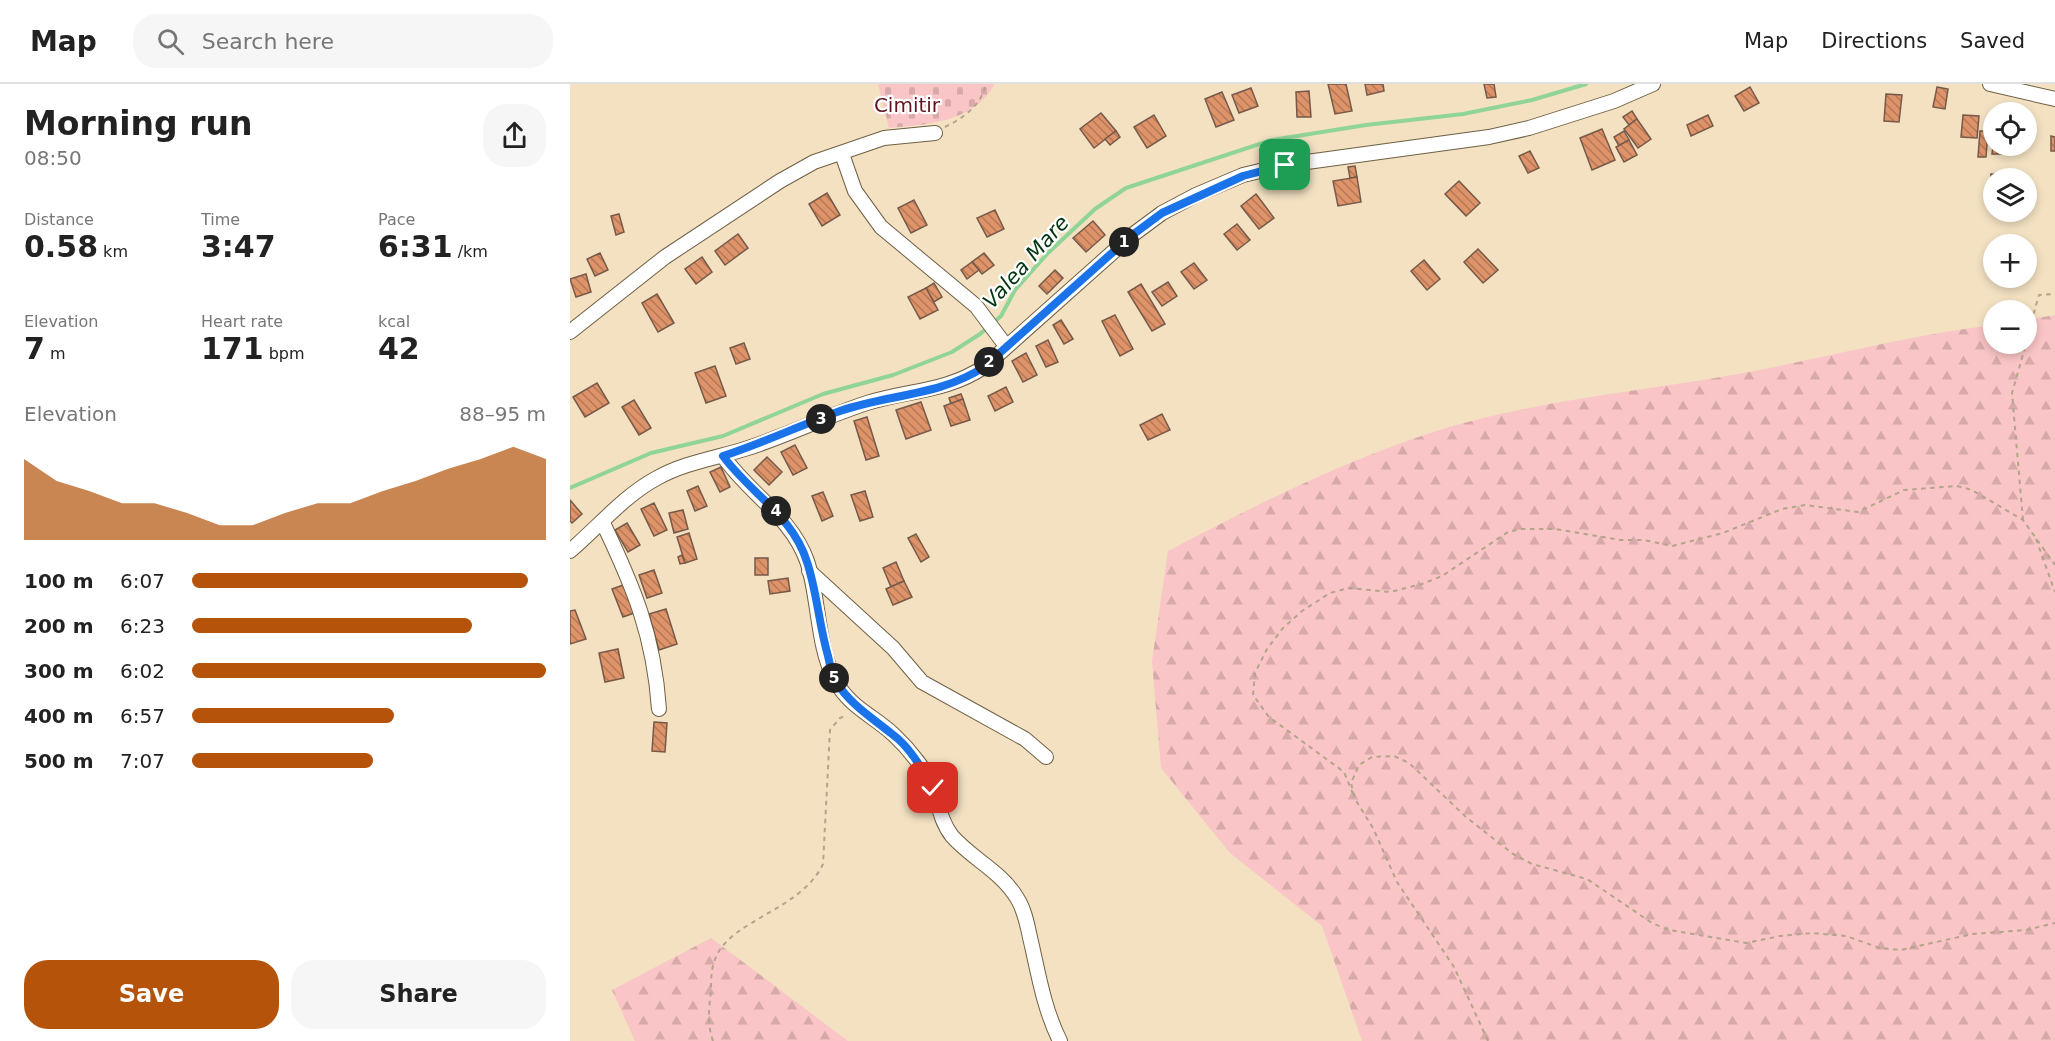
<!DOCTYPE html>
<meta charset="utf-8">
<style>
:root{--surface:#fff;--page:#f6f6f6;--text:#222;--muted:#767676;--line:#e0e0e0;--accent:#b45309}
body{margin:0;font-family:"DejaVu Sans",sans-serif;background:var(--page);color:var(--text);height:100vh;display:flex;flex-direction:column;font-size:22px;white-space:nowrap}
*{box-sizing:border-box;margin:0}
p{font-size:20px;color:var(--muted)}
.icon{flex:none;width:33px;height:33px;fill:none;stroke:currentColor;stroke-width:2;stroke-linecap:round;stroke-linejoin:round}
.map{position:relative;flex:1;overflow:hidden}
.sheet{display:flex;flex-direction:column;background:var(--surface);width:570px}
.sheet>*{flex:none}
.fabs{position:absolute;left:1413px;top:18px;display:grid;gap:12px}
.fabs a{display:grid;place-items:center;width:54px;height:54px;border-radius:50%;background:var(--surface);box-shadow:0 3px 9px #0003;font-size:30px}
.pin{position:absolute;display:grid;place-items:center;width:51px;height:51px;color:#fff;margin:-26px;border-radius:12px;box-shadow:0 3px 9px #0006}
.km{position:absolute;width:30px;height:30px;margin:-15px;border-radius:50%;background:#222;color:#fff;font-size:16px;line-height:30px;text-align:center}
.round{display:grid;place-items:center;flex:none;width:63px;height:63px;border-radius:24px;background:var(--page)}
.overview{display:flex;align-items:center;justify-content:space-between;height:102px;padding:0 24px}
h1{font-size:33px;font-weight:700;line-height:45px}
.figures{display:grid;grid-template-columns:repeat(3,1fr);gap:9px;height:102px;padding:6px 24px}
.figures div{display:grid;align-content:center}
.figures b{font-size:30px;font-weight:700}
.figures small{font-size:16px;font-weight:400}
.figures p{font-size:16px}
.chart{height:168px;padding:12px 24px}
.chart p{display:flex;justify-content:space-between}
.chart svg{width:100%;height:108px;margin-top:6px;fill:var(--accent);opacity:.7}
.cta{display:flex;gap:12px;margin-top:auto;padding:12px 24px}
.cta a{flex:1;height:69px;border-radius:24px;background:var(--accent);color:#fff;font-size:24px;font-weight:700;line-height:69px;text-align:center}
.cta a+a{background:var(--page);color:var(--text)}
ul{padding:0 24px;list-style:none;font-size:20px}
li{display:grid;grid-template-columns:96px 72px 1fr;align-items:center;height:45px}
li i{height:15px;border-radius:8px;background:var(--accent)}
header{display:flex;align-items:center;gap:36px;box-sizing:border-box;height:84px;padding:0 30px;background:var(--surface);border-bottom:2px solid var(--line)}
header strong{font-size:28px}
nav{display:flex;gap:33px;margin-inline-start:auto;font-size:21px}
.search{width:420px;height:54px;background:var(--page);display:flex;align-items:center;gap:15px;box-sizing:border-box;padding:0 21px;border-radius:24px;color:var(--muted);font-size:22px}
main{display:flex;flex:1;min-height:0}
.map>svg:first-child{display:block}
</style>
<header>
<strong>Map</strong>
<div class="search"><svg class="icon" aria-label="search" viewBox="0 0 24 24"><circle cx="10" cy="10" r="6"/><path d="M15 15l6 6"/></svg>Search here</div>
<nav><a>Map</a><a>Directions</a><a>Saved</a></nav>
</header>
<main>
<section class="sheet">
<div class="overview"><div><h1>Morning run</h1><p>08:50</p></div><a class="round"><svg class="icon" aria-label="share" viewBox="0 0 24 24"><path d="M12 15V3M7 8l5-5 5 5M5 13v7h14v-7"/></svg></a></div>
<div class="figures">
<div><p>Distance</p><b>0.58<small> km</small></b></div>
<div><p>Time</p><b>3:47</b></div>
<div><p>Pace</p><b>6:31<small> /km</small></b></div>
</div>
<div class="figures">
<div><p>Elevation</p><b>7<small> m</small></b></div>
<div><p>Heart rate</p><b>171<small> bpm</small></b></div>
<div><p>kcal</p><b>42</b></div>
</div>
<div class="chart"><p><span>Elevation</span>88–95 m</p>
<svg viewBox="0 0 160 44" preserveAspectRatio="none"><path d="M0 44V11L10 20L20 24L30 29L40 29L50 33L60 38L70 38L80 33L90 29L100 29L110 24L120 20L130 15L140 11L150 6L160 11V44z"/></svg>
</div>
<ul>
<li><b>100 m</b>6:07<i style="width:95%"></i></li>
<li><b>200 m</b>6:23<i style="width:79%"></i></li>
<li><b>300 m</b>6:02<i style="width:100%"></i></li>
<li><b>400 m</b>6:57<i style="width:57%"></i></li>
<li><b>500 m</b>7:07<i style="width:51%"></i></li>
</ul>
<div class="cta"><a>Save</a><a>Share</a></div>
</section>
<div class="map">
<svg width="1485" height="957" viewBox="0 0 1485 957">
<defs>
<pattern id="forest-firs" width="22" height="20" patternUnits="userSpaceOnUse" patternTransform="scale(1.5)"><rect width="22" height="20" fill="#fac5c6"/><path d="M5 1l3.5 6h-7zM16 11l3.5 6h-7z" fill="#d7a9aa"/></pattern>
<pattern id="cemetery-stones" width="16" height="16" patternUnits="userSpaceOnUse" patternTransform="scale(1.5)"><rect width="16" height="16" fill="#fac5c6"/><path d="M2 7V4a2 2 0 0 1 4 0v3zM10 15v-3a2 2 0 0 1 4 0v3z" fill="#d7a9aa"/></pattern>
<pattern id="building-back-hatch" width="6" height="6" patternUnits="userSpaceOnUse" patternTransform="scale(1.5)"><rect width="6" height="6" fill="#df9369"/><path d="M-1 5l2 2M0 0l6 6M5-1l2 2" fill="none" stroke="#b57856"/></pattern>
</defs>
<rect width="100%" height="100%" fill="#f3e1c2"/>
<g fill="url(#forest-firs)">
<path d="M 1485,231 L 1485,957 L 792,957 L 752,842 L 660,769 L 591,684 L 582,577 L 598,467 C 682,423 765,381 854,351 C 959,316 1071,308 1179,288 C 1261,272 1341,251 1423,241 L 1424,260 L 1456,260 L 1457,236 Z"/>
<path d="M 141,854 L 278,957 L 65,957 L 42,906 Z"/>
</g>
<path fill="url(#cemetery-stones)" d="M 308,0 L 425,0 C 402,39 359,40 319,44 Z"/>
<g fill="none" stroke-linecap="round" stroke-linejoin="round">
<path stroke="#91d498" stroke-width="4" d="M 0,404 L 81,369 L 153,352 L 253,310 L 323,291 L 382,268 L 410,250 L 431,232 L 445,206 L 478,169 L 525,125 L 556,104 L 702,56 L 796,41 L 893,30 L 962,16 L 1016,0"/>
</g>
<g fill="url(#building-back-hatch)" stroke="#765949" stroke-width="1.5">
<path d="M 758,0 L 776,0 L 782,27 L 765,30 Z"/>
<path d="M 795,0 L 813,0 L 814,7 L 797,11 Z"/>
<path d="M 914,0 L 924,0 L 926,13 L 917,14 Z"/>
<path d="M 1180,3 L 1189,19 L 1174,27 L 1165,12 Z"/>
<path d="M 1367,3 L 1378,5 L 1375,25 L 1363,23 Z"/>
<path d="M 681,4 L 688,22 L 669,29 L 662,11 Z"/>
<path d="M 739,7 L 741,33 L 727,33 L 726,8 Z"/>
<path d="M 652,8 L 664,36 L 646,43 L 635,15 Z"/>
<path d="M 1316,10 L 1332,11 L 1329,38 L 1314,37 Z"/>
<path d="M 1062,27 L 1067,35 L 1059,41 L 1053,33 Z"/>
<path d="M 531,29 L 546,47 L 524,64 L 510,45 Z"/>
<path d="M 584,31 L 596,52 L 577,64 L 564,43 Z"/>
<path d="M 1138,31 L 1143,42 L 1121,52 L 1117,41 Z"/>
<path d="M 1393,31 L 1409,32 L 1407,54 L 1391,53 Z"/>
<path d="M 1067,35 L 1081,55 L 1068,64 L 1054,45 Z"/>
<path d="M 1032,45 L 1045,76 L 1022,86 L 1010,54 Z"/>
<path d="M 546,47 L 550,53 L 540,61 L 535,55 Z"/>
<path d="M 1054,47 L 1059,56 L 1049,62 L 1044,53 Z"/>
<path d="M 1410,47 L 1418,47 L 1416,73 L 1408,73 Z"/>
<path d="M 1481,52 L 1485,53 L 1485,67 L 1481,67 Z"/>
<path d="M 1424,54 L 1424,62 L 1433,62 L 1433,70 L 1422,70 Z"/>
<path d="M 1059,56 L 1067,71 L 1054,78 L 1046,63 Z"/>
<path d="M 960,67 L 969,84 L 958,89 L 949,72 Z"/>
<path d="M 785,82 L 787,93 L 780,94 L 778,83 Z"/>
<path d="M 1421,90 L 1433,91 L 1433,94 L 1424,94 L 1424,114 L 1419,114 Z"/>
<path d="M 787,93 L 791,118 L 768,122 L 763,97 Z"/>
<path d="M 889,97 L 910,119 L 896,132 L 875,110 Z"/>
<path d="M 257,109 L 270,131 L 252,142 L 239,120 Z"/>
<path d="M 686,110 L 704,134 L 689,145 L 671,122 Z"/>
<path d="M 344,116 L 357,141 L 341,149 L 328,124 Z"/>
<path d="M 425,126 L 434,145 L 417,153 L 407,134 Z"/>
<path d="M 49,130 L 54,148 L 46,151 L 41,132 Z"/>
<path d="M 523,137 L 535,151 L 516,168 L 503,154 Z"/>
<path d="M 667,140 L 680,156 L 667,166 L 654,150 Z"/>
<path d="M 168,150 L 178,164 L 155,181 L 145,167 Z"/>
<path d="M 908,165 L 928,186 L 913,199 L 894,178 Z"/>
<path d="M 30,169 L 38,186 L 25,192 L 17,175 Z"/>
<path d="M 414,169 L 424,181 L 412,190 L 402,178 Z"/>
<path d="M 132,173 L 142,188 L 126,200 L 115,185 Z"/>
<path d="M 854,176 L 870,195 L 857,206 L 841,187 Z"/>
<path d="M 402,178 L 409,186 L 397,195 L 391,186 Z"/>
<path d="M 624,179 L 637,196 L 624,205 L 611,188 Z"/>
<path d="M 485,186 L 493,194 L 477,210 L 469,202 Z"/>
<path d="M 16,190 L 21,208 L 6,213 L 0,195 Z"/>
<path d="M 598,198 L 607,212 L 592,222 L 582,208 Z"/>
<path d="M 364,199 L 372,213 L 364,218 L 356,204 Z"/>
<path d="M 571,200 L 595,240 L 582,247 L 558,208 Z"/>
<path d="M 356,204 L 368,226 L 350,235 L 338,213 Z"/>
<path d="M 87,210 L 104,239 L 88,248 L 72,219 Z"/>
<path d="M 545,231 L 563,265 L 550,272 L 532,237 Z"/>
<path d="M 491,236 L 503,255 L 494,260 L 483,241 Z"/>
<path d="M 478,256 L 488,278 L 476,283 L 466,262 Z"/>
<path d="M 174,259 L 180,275 L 166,280 L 160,264 Z"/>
<path d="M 456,269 L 467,291 L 453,298 L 442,277 Z"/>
<path d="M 145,282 L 156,312 L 136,319 L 125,289 Z"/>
<path d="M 27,299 L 39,319 L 15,333 L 3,313 Z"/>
<path d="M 436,303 L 443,318 L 425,327 L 418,312 Z"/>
<path d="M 391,310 L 393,315 L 381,320 L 379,314 Z"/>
<path d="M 393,315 L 400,336 L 381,342 L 374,322 Z"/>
<path d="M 64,316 L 81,344 L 69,351 L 52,323 Z"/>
<path d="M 351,318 L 361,346 L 336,355 L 326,326 Z"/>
<path d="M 592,330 L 600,346 L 578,356 L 570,341 Z"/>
<path d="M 297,333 L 309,372 L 296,376 L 284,337 Z"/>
<path d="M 225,361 L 237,384 L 223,391 L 211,368 Z"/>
<path d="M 197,373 L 212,388 L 199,401 L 184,386 Z"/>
<path d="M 151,383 L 160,403 L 150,408 L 140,388 Z"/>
<path d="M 128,402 L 137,422 L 125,427 L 117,407 Z"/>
<path d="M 295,407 L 303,433 L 290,437 L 281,411 Z"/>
<path d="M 253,408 L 263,432 L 252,437 L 242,412 Z"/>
<path d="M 0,416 L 12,430 L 2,439 L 0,437 Z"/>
<path d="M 84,419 L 97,446 L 84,452 L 71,425 Z"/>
<path d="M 113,426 L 118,445 L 104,449 L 99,429 Z"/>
<path d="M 57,439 L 70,461 L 58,468 L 45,446 Z"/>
<path d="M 119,449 L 127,475 L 115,479 L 107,453 Z"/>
<path d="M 346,450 L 359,473 L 351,478 L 338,454 Z"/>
<path d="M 112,471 L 115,479 L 110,480 L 108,473 Z"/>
<rect x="185" y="474" width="13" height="17"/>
<path d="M 326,478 L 334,497 L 321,503 L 313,484 Z"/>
<path d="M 84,486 L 92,509 L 77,514 L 69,491 Z"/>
<path d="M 218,494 L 220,507 L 200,510 L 198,497 Z"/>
<path d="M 334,497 L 342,513 L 323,521 L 316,505 Z"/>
<path d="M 56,500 L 67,528 L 53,533 L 42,505 Z"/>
<path d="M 96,525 L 107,560 L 89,566 L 79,530 Z"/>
<path d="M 5,526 L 16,555 L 0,560 L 0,527 Z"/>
<path d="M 48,565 L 54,594 L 35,598 L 29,569 Z"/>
<path d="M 84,638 L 97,639 L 95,668 L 82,667 Z"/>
</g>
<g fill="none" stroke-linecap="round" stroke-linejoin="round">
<g stroke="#6f6044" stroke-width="16">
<g id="minor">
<path d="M 1420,0 L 1485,15"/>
<path d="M 272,70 L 285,107 L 311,143 L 406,222 L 436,262"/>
<path d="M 0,248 L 95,173 L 210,97 L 244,78 L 314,54 L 365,49"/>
<path d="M 153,372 C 179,410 221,432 237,477 C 249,512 247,563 265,596 C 279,623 304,632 324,651 C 339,665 357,687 364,706 C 369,722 371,738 382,752 C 402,775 431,787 447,814 C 456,828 458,846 462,862 C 469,894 475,927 490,957"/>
<path d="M 33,439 C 64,504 84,552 89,625"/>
<path d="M 0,467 C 28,443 55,411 87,394 C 116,378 147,374 178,364 C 218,351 257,332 297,319 C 339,306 376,308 414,283 L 561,152 L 592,129 L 626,111 L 673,91 L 715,81 L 919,53 L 959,44 L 1044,17 L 1083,0"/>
<path d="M 239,487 L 323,564 L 352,598 L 455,655 L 476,673"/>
</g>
</g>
<g stroke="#b3a48b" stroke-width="2" stroke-dasharray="4.5 4.5" stroke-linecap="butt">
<path d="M 375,43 C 393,34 411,22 416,0"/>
<path d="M 1456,256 L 1469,211 L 1485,210"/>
<path d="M 1453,436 L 1442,309 L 1456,260"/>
<path d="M 1466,455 L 1485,508"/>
<path d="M 783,710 L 774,688 L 699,633 L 683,611 L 685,589 L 697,565 L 713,544 L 732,527 L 760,509 L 779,504 L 820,508 L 852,500 L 872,492 L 938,448 L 951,445 L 986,445 L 1050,456 L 1074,456 L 1102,462 L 1153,449 L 1212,425 L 1235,421 L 1288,428 L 1334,406 L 1387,402 L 1402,406 L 1453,436 L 1485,481"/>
<path d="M 143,957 C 137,940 139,924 141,907 C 141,895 141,882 147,871 C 163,836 232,825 253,780 L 260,646 L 270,634 L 277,631"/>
<path d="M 918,957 L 884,883 L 827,798 L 803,744 L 785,715 L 781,699 L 789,681 L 802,673 L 824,672 L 839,679 L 896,733 L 943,770 L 962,780 L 1017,795 L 1082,839 L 1099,846 L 1176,859 L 1210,852 L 1242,849 L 1276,852 L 1310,864 L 1331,866 L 1402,850 L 1456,846 L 1485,839"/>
</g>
<use href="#minor" stroke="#fff" stroke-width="14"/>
</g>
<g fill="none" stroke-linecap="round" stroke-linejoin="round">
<g stroke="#fff" stroke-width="12">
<path id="route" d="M 363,704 C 352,685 340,663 322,650 C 301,633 281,621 266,598 C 261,590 260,580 258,572 C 249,541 247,508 237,478 C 223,432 180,409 153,372 C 193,359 231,341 270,327 C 319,310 370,312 414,283 L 561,152 L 592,129 L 673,92 L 715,81"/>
</g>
<use href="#route" stroke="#1a73e8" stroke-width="8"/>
</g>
<g text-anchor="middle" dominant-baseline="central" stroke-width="4.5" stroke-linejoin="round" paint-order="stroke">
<g font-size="20" fill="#621420" stroke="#fff">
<text x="337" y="21">Cimitir</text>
</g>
<g font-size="21" font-style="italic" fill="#033610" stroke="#fff">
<text transform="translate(456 178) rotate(-48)">Valea Mare</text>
</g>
</g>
</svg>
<div class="fabs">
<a><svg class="icon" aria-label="locate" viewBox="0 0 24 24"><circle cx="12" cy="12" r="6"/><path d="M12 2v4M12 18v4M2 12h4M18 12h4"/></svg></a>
<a><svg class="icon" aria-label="layers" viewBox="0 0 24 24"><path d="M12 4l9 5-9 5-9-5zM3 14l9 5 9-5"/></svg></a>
<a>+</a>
<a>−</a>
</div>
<div class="pin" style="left:715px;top:81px;background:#1e9e55"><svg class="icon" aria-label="arrive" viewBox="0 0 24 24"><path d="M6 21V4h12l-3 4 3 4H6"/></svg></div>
<div class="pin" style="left:363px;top:704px;background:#d93025"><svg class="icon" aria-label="check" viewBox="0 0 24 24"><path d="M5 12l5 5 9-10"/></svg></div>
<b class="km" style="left:554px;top:158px">1</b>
<b class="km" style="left:419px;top:278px">2</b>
<b class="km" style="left:251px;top:335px">3</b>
<b class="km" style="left:206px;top:427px">4</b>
<b class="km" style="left:264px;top:594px">5</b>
</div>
</main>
